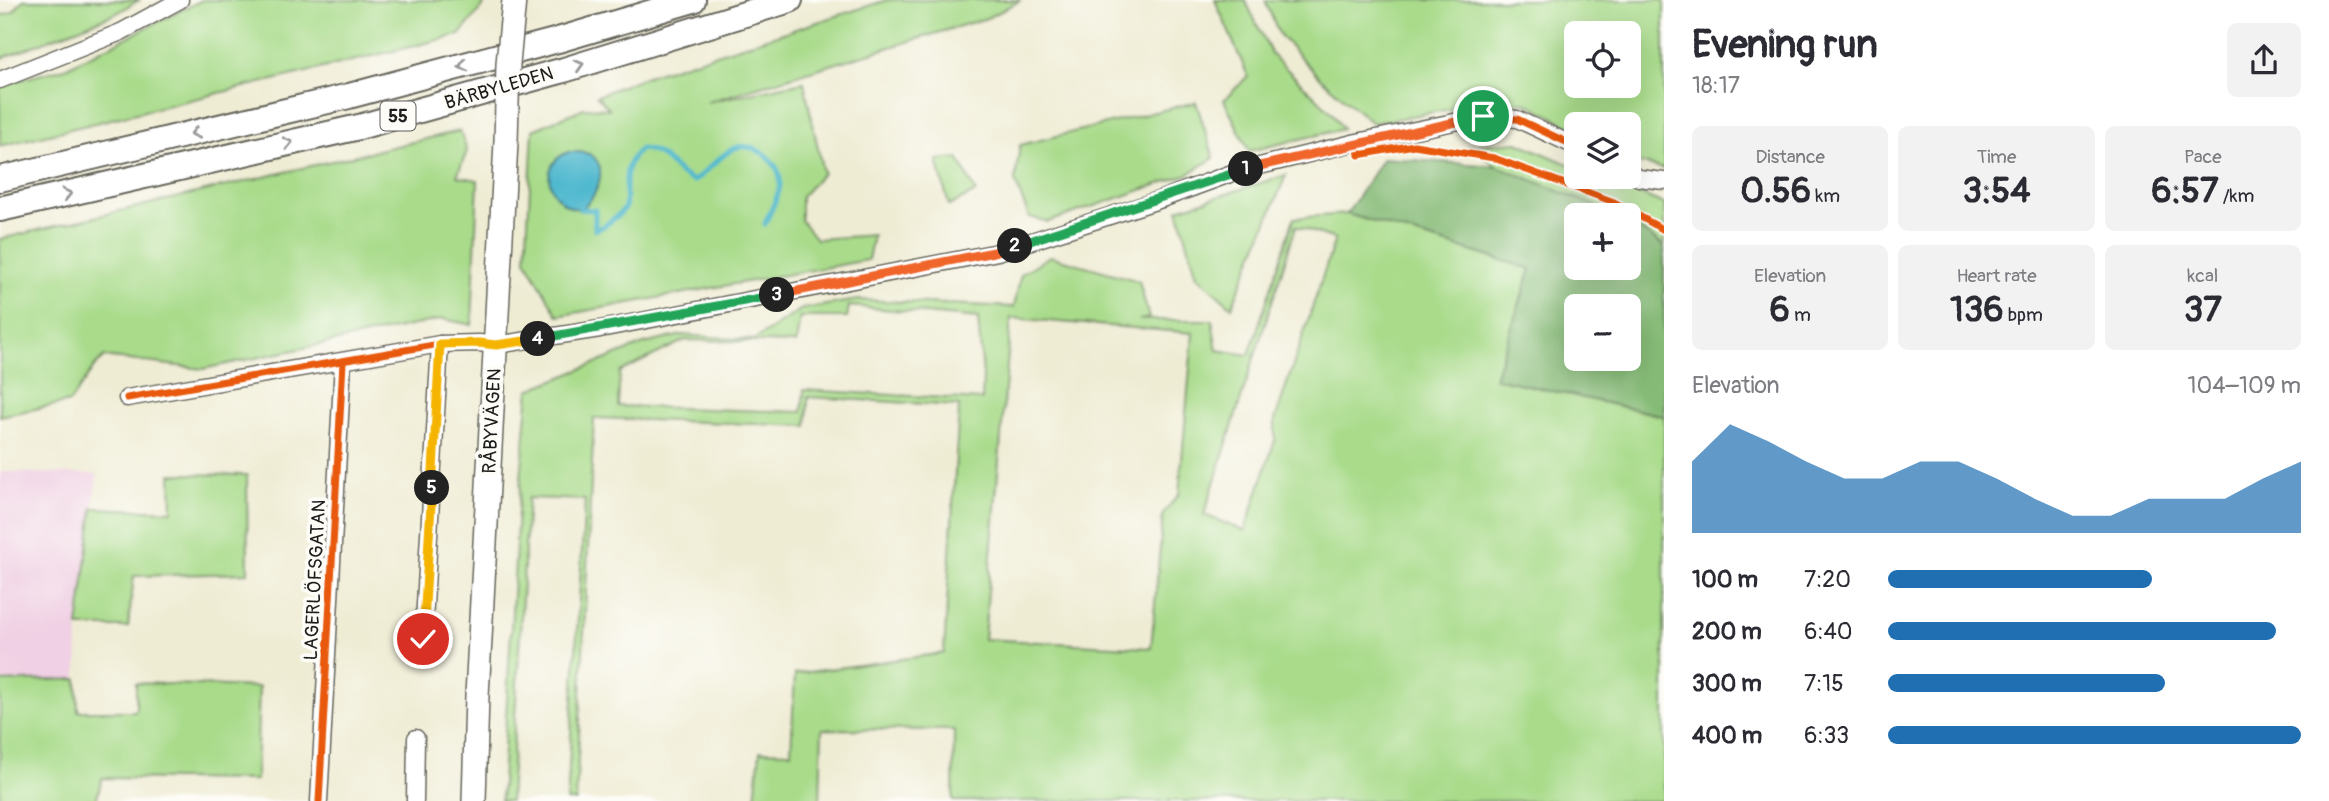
<!DOCTYPE html>
<meta charset="utf-8">
<style>
:root{--surface:#fff;--page:#f2f2f3;--text:#2b2b33;--muted:#7c7c81;--accent:#1f6fb2}
body{margin:0;font-family:Pangolin,sans-serif;background:var(--page);color:var(--text);height:100vh;display:flex;flex-direction:column;font-size:26px;white-space:nowrap}
*{box-sizing:border-box;margin:0}
p{font-size:23px;color:var(--muted)}
.icon{flex:none;width:38px;height:38px;fill:none;stroke:currentColor;stroke-width:2;stroke-linecap:round;stroke-linejoin:round}
.map{position:relative;flex:1;overflow:hidden}
.panel{display:flex;flex-direction:column;background:var(--surface);width:665px}
.panel>*{flex:none}
.fabs{position:absolute;left:1564px;top:21px;display:grid;gap:14px}
.fabs a{display:grid;place-items:center;width:77px;height:77px;border-radius:10px;background:var(--surface);box-shadow:0 7px 28px #0002;font-size:35px}
.pin{position:absolute;display:grid;place-items:center;width:60px;height:60px;color:#fff;margin:-30px;border:4px solid #fff;border-radius:50%;box-shadow:0 2px 7px #0007}
.km{position:absolute;width:35px;height:35px;margin:-18px;border-radius:50%;background:#222;color:#fff;font-size:19px;line-height:35px;text-align:center}
.round{display:grid;place-items:center;flex:none;width:74px;height:74px;border-radius:10px;background:var(--page)}
.summary{display:flex;align-items:center;justify-content:space-between;height:119px;padding:0 28px}
h1{font-size:38px;font-weight:800;line-height:52px}
.figures{display:grid;grid-template-columns:repeat(3,1fr);gap:10px;height:119px;padding:7px 28px}
.figures div{display:grid;align-content:center;border-radius:10px;background:var(--page);text-align:center}
.figures b{font-size:35px;font-weight:800}
.figures small{font-size:19px;font-weight:400}
.figures p{font-size:19px}
.chart{height:196px;padding:14px 28px}
.chart p{display:flex;justify-content:space-between}
.chart svg{width:100%;height:126px;margin-top:7px;fill:var(--accent);opacity:.7}
ul{padding:0 28px;list-style:none;font-size:23px}
li{display:grid;grid-template-columns:112px 84px 1fr;align-items:center;height:52px}
li i{height:18px;border-radius:9px;background:var(--accent)}
main{display:flex;flex:1;min-height:0}
.map>svg:first-child{display:block}
</style>
<main>
<div class="map">
<svg width="1664" height="801" viewBox="0 0 1664 801">
<rect width="100%" height="100%" fill="#fdfcf7"/>
<filter id="ink" filterUnits="userSpaceOnUse"><feTurbulence type="fractalNoise" baseFrequency=".0143" numOctaves="2"/><feDisplacementMap in="SourceGraphic" scale="14" xChannelSelector="R" yChannelSelector="G"/><feConvolveMatrix kernelMatrix="1 2 1 2 8 2 1 2 1" color-interpolation-filters="sRGB"/></filter>
<filter id="wash" filterUnits="userSpaceOnUse"><feTurbulence type="fractalNoise" baseFrequency=".00686" numOctaves="4" result="noise"/><feDisplacementMap in="SourceGraphic" scale="28" xChannelSelector="R" yChannelSelector="G"/><feGaussianBlur stdDeviation="1.57" result="paint"/><feColorMatrix in="noise" values="0 0 0 0 0 0 0 0 0 0 0 0 0 0 0 0 0 1.4 0 .05"/><feComposite in="paint" operator="in"/></filter>
<g filter="url(#wash)">
<rect width="100%" height="100%" fill="#efecd4"/>
<path fill="#f0d0e4" d="M 0,472 L 97,474 L 78,627 L 77,679 L 0,682 Z"/>
<g fill="#a9db8b" stroke="#627c54" stroke-width="2" fill-rule="evenodd">
<path d="M 23,0 L 139,0 L 117,13 L 0,59 L 0,16 L 13,12 Z"/>
<path d="M 202,0 L 486,0 L 482,8 L 459,35 L 0,146 L 0,85 L 65,68 Z"/>
<path d="M 887,0 L 1021,0 L 987,18 L 707,102 L 804,82 L 823,173 L 801,197 L 801,220 L 816,239 L 873,235 L 868,260 L 558,316 L 526,260 L 533,130 L 584,108 L 609,109 L 597,96 L 647,76 Z"/>
<path d="M 1215,0 L 1245,0 L 1272,55 L 1331,112 L 1343,129 L 1249,151 L 1224,100 L 1248,76 Z"/>
<path d="M 1265,0 L 1664,0 L 1664,169 L 1639,163 L 1629,158 L 1629,124 L 1577,124 L 1577,130 L 1525,102 L 1452,109 L 1372,123 L 1319,77 L 1279,34 ZM 1577,33 L 1629,33 L 1629,86 L 1577,86 Z"/>
<path d="M 1196,102 L 1214,158 L 1188,174 L 1048,222 L 1029,217 L 1015,181 L 1020,145 Z"/>
<path d="M 460,131 L 467,151 L 457,176 L 478,180 L 472,325 L 443,319 L 203,369 L 104,357 L 95,366 L 70,402 L 0,416 L 0,239 Z"/>
<path d="M 1517,142 L 1577,168 L 1577,177 L 1599,177 L 1664,204 L 1664,246 L 1629,222 L 1629,215 L 1618,215 L 1497,166 L 1470,146 Z"/>
<path d="M 958,158 L 976,192 L 949,206 L 937,160 Z"/>
<path d="M 1286,175 L 1232,307 L 1197,276 L 1178,209 Z"/>
<path d="M 1347,214 L 1531,269 L 1495,378 L 1664,416 L 1664,801 L 953,801 L 954,730 L 822,729 L 820,801 L 747,801 L 755,799 L 760,751 L 791,752 L 795,674 L 944,653 L 959,406 L 808,397 L 807,426 L 594,418 L 576,801 L 567,801 L 585,500 L 528,498 L 510,801 L 501,801 L 518,511 L 529,390 L 644,344 L 682,335 L 754,340 L 802,309 L 858,300 L 1014,307 L 1021,274 L 1050,256 L 1139,281 L 1149,318 L 1139,320 L 1212,320 L 1217,350 L 1249,355 L 1294,218 ZM 1296,226 L 1335,239 L 1275,420 L 1275,440 L 1245,531 L 1204,515 ZM 849,306 L 978,318 L 983,376 L 982,400 L 804,390 L 802,412 L 618,406 L 620,372 L 685,340 L 796,343 L 800,317 L 847,317 ZM 1011,318 L 1193,333 L 1179,494 L 1163,514 L 1151,648 L 984,639 Z"/>
<path d="M 171,474 L 247,475 L 248,573 L 134,576 L 128,627 L 78,627 L 93,508 L 172,511 Z"/>
<path d="M 77,679 L 78,711 L 136,711 L 136,683 L 259,687 L 256,780 L 102,778 L 96,801 L 0,801 L 0,682 Z"/>
</g>
<path fill="#86bb77" stroke="#516c4a" stroke-width="2" fill-rule="evenodd" d="M 1383,158 L 1497,166 L 1618,215 L 1577,215 L 1577,268 L 1629,268 L 1629,222 L 1664,246 L 1664,416 L 1495,378 L 1531,269 L 1347,214 ZM 1577,306 L 1629,306 L 1629,359 L 1577,359 Z"/>
<path fill="#51b9cf" stroke="#366a76" stroke-width="2" d="M 568,152 C 576,152 584,151 591,155 C 610,168 596,200 580,209 C 553,208 533,167 568,152 Z"/>
<g fill="none" stroke-linecap="round" stroke-linejoin="round">
<path stroke="#51b9cf" stroke-width="5" d="M 580,209 L 595,210 L 595,230 C 608,225 616,218 625,208 C 628,185 620,165 641,149 C 668,151 670,172 694,181 C 705,173 725,150 738,147 C 747,145 757,149 764,154 C 794,178 775,198 765,224"/>
</g>
</g>
<g filter="url(#ink)">
<g fill="none" stroke-linecap="round" stroke-linejoin="round">
<g stroke="#66655c" stroke-width="19">
<g id="minor">
<path d="M 0,80 L 121,32 L 180,0"/>
<path d="M 1629,173 L 1639,178 L 1664,181"/>
<path d="M 127,398 L 440,344 L 479,343 L 496,345 L 600,329 L 998,252 L 1159,200 L 1235,172 L 1357,142 L 1483,116 L 1517,119 L 1577,147"/>
<path d="M 423,639 L 440,344"/>
<path d="M 319,801 L 343,362"/>
<path d="M 415,801 L 416,738"/>
</g>
</g>
<g stroke="#66655c" stroke-width="26">
<path id="secondary" d="M 474,801 L 477,696 L 506,142"/>
</g>
<g stroke="#66655c" stroke-width="28">
<g id="primary">
<path d="M 0,179 L 349,96 L 558,40 L 693,0"/>
<path d="M 0,209 L 359,127 L 564,70 L 790,0"/>
</g>
</g>
<use href="#minor" stroke="#fff" stroke-width="16"/>
<use href="#secondary" stroke="#fff" stroke-width="23"/>
<use href="#primary" stroke="#fff" stroke-width="24"/>
<g stroke="#66655c" stroke-width="26" stroke-linecap="butt">
<path id="secondary-bridge" d="M 506,142 L 508,64 L 514,0"/>
</g>
<use href="#secondary-bridge" stroke="#fff" stroke-width="23"/>
<g stroke="#fdfcf7" stroke-width="11">
<g id="cycleway">
<path d="M 1357,142 L 1359,155 L 1414,145 L 1494,158 L 1614,202 L 1664,230"/>
<path d="M 127,398 L 440,344 L 479,343 L 496,345 L 600,329 L 998,252 L 1159,200 L 1235,172 L 1357,142 L 1483,116 L 1517,119 L 1577,147"/>
<path d="M 319,801 L 343,362"/>
</g>
</g>
<use href="#cycleway" stroke="#e8590c" stroke-width="7"/>
</g>
<defs><path id="oneway-chevron" d="M-2-3.5L2.5 0L-2 3.5" fill="none" stroke-width="1.6" stroke-linecap="round" stroke-linejoin="round" transform="scale(1.75)"/></defs>
<g stroke="#999">
<use href="#oneway-chevron" transform="translate(579 65) rotate(-17)"/>
<use href="#oneway-chevron" transform="translate(463 66) rotate(165)"/>
<use href="#oneway-chevron" transform="translate(195 133) rotate(167)"/>
<use href="#oneway-chevron" transform="translate(288 143) rotate(-13)"/>
<use href="#oneway-chevron" transform="translate(67 194) rotate(-13)"/>
</g>
</g>
<g fill="none" stroke-linecap="round" stroke-linejoin="round" filter="url(#ink)">
<g stroke="#fff" stroke-width="14">
<path id="split-1" d="M 1246,169 L 1483,116"/>
</g>
<g stroke="#fff" stroke-width="14">
<path id="split-2" d="M 1015,246 L 1246,169"/>
</g>
<g stroke="#fff" stroke-width="14">
<path id="split-3" d="M 777,295 L 994,252 L 1015,246"/>
</g>
<g stroke="#fff" stroke-width="14">
<path id="split-4" d="M 538,339 L 777,295"/>
</g>
<g stroke="#fff" stroke-width="14">
<path id="split-5" d="M 432,488 L 440,344 L 479,343 L 496,345 L 538,339"/>
</g>
<g stroke="#fff" stroke-width="14">
<path id="split-6" d="M 423,639 L 432,488"/>
</g>
<use href="#split-1" stroke="#f0652b" stroke-width="9"/>
<use href="#split-2" stroke="#22a559" stroke-width="9"/>
<use href="#split-3" stroke="#f0652b" stroke-width="9"/>
<use href="#split-4" stroke="#22a559" stroke-width="9"/>
<use href="#split-5" stroke="#f5b400" stroke-width="9"/>
<use href="#split-6" stroke="#f5b400" stroke-width="9"/>
</g>
<g text-anchor="middle" dominant-baseline="central" stroke-width="7" stroke-linejoin="round" paint-order="stroke">
<rect fill="#fdfcf7" stroke="#605f5e" stroke-width="2" x="380.5" y="101.5" width="35" height="29" rx="5"/>
<g font-size="18" font-weight="bold" fill="#1c1c1c">
<text x="398" y="116">55</text>
</g>
<g font-size="19" fill="#1c1c1c" stroke="#fdfcf7">
<text transform="translate(499 88) rotate(-16)">BÄRBYLEDEN</text>
<text transform="translate(492 421) rotate(-87)">RÅBYVÄGEN</text>
<text transform="translate(315 580) rotate(-87)">LAGERLÖFSGATAN</text>
</g>
</g>
</svg>
<div class="fabs">
<a><svg class="icon" aria-label="locate" viewBox="0 0 24 24"><circle cx="12" cy="12" r="6"/><path d="M12 2v4M12 18v4M2 12h4M18 12h4"/></svg></a>
<a><svg class="icon" aria-label="layers" viewBox="0 0 24 24"><path d="M12 4l9 5-9 5-9-5zM3 14l9 5 9-5"/></svg></a>
<a>+</a>
<a>−</a>
</div>
<div class="pin" style="left:1483px;top:116px;background:#1e9e55"><svg class="icon" aria-label="arrive" viewBox="0 0 24 24"><path d="M6 21V4h12l-3 4 3 4H6"/></svg></div>
<div class="pin" style="left:423px;top:639px;background:#d93025"><svg class="icon" aria-label="check" viewBox="0 0 24 24"><path d="M5 12l5 5 9-10"/></svg></div>
<b class="km" style="left:1246px;top:169px">1</b>
<b class="km" style="left:1015px;top:246px">2</b>
<b class="km" style="left:777px;top:295px">3</b>
<b class="km" style="left:538px;top:339px">4</b>
<b class="km" style="left:432px;top:488px">5</b>
</div>
<section class="panel">
<div class="summary"><div><h1>Evening run</h1><p>18:17</p></div><a class="round"><svg class="icon" aria-label="share" viewBox="0 0 24 24"><path d="M12 15V3M7 8l5-5 5 5M5 13v7h14v-7"/></svg></a></div>
<div class="figures">
<div><p>Distance</p><b>0.56<small> km</small></b></div>
<div><p>Time</p><b>3:54</b></div>
<div><p>Pace</p><b>6:57<small> /km</small></b></div>
</div>
<div class="figures">
<div><p>Elevation</p><b>6<small> m</small></b></div>
<div><p>Heart rate</p><b>136<small> bpm</small></b></div>
<div><p>kcal</p><b>37</b></div>
</div>
<div class="chart"><p><span>Elevation</span>104–109 m</p>
<svg viewBox="0 0 160 44" preserveAspectRatio="none"><path d="M0 44V19L10 6L20 12L30 19L40 25L50 25L60 19L70 19L80 25L90 32L100 38L110 38L120 32L130 32L140 32L150 25L160 19V44z"/></svg>
</div>
<ul>
<li><b>100 m</b>7:20<i style="width:64%"></i></li>
<li><b>200 m</b>6:40<i style="width:94%"></i></li>
<li><b>300 m</b>7:15<i style="width:67%"></i></li>
<li><b>400 m</b>6:33<i style="width:100%"></i></li>
</ul>
</section>
</main>
